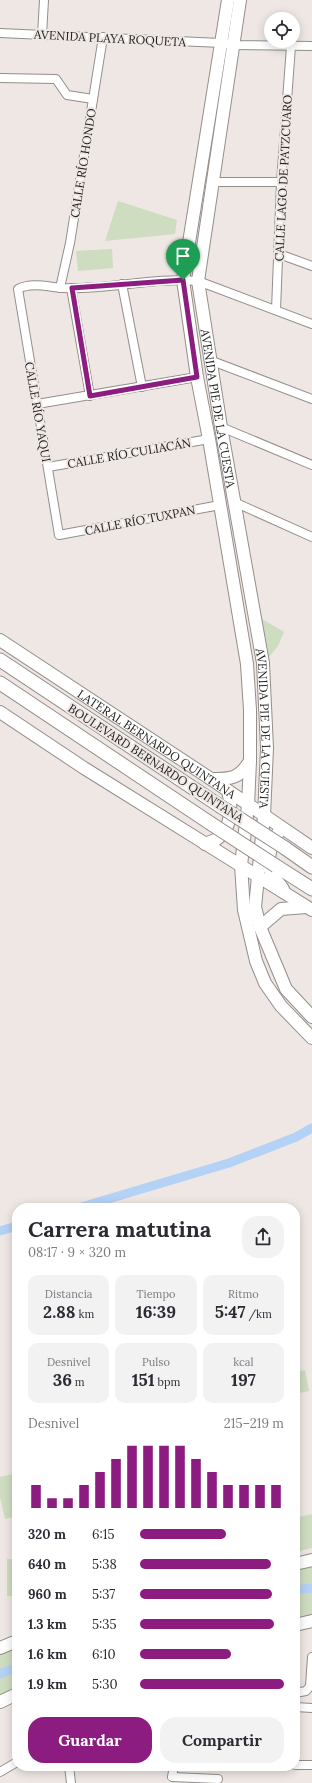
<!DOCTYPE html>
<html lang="es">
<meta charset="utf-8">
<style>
:root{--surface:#fff;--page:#f2f2f3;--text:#2b2b33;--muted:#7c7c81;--accent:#8c1c80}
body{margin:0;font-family:Lora,serif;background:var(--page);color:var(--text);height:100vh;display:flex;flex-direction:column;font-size:15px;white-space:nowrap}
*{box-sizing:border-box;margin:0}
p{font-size:13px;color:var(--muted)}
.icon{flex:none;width:22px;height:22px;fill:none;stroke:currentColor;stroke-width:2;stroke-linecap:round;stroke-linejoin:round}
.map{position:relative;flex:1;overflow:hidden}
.panel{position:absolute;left:12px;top:1203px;width:288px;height:568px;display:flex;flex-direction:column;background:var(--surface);border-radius:16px;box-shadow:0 2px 10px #0003}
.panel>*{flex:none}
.tools{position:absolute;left:264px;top:12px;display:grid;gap:8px}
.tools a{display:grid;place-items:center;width:36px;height:36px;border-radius:50%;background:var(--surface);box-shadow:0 2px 10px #0003;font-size:20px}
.pin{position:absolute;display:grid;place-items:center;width:34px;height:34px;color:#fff;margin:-41px -17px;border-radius:50% 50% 50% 0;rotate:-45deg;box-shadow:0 0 4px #0007}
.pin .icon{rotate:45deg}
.round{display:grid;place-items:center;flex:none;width:42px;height:42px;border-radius:16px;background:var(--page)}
.overview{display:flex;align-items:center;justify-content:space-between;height:68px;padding:0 16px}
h1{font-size:22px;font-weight:800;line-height:30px}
.stats{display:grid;grid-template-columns:repeat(3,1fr);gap:6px;height:68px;padding:4px 16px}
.stats div{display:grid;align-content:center;border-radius:10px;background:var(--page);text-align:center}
.stats b{font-size:17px;font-weight:800}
.stats small{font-size:11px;font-weight:400}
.stats p{font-size:11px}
.chart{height:112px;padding:8px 16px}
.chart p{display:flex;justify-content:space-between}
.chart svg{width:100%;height:72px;margin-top:4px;stroke:var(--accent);stroke-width:6}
.button{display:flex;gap:8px;margin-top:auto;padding:8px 16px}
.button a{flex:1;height:46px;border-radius:16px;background:var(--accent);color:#fff;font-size:16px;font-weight:800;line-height:46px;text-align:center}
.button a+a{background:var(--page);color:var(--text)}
ul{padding:0 16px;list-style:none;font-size:13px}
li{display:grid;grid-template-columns:64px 48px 1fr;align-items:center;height:30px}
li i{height:10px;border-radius:5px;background:var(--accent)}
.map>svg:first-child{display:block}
</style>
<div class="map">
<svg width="312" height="1783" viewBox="0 0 312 1783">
<rect width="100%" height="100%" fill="#eee7e4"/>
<g fill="#cedcc0">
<path d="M 118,201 L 177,220 L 175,234 L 105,241 Z"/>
<path d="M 112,249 L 113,268 L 78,271 L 76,251 Z"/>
<path d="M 262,619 L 284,632 L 278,646 L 269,657 Z"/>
<path d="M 305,1370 L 309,1391 L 295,1394 L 295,1372 Z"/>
<path d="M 17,1473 L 17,1516 L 5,1519 L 0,1497 L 0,1477 Z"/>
<path d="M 312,1514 L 312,1548 L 295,1552 L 295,1518 Z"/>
<rect x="7" y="1559" width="10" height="37"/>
<path d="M 312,1565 L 312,1618 L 295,1621 L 295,1569 Z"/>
<path d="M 17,1646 L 17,1690 L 0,1698 L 0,1653 Z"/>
</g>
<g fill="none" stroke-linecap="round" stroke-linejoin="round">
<g stroke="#b4d1f6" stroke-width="9">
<path d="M 78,1208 L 229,1163 L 296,1137 L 312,1128"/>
<path d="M 0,1231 L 17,1226"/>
<path d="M 295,1590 L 312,1588"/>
<path d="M 0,1674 L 17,1667"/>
</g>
<g stroke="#948e8b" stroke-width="10">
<g id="street">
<path d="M 0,33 L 221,43 L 234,45 L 312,46"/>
<path d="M 42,35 L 44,0"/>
<path d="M 0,78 L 56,79 L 67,95 L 93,99"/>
<path d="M 213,182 L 281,182"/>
<path d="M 279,254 L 312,266"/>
<path d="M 122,284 L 142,387"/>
<path d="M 60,288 L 70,243 L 103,37"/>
<path d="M 71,288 L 90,396"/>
<path d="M 276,310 L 281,182 L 291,46"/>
<path d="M 212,361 L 312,399"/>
<path d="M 37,404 L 197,377"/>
<path d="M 221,427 L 312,465"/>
<path d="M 48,467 L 209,439"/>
<path d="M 234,502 L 312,537"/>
<path d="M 220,505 L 59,535 L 18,289 C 32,282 48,287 63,288 C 108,290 153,277 198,281 L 312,324"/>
<path d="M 295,1693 L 306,1691 L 310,1686 L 312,1657"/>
<path d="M 295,1707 L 312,1708"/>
<path d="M 295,1765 L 312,1765"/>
<path d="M 69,1766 L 71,1783"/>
<path d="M 174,1766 L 172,1777 L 218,1779"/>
<path d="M 0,1772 L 17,1762"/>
</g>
</g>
<g stroke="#948e8b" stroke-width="14">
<g id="secondary">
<path d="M 228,0 L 183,280 L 197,377 L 209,439 L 247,664 L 250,710 L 250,761 L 248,806 L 241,865 L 244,910 L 256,961 L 265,983 L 281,1006 L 312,1038"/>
<path id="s1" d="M 240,0 L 198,281 L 221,427 L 263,663 L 267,748 L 264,816 L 255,907 L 260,927 L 286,989 L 312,1017"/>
<path id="s2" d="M 0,640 L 211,779 L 312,848"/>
<path d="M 0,712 L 84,768 L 312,910"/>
<path d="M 211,779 C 231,779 239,779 250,761"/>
<path d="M 278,833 C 271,842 267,859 270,870 C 273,877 279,883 283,889"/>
<path d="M 205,844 C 209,842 214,841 217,839 C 232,829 232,806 228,791"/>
<path d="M 260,927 L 281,909 L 306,907"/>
<path d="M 295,1564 L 312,1560"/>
<path d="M 295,1625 L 312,1621"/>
<path d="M 0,1648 L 17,1641"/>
<path d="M 0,1702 L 17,1694"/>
</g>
</g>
<g stroke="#948e8b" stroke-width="15">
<g id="primary">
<path d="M 0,660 L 220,806"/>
<path d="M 0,683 L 210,823"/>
<path d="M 285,848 L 312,867"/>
<path d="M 276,866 L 312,889"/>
</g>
</g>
<use href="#street" stroke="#fff" stroke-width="8"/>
<use href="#secondary" stroke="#fff" stroke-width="12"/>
<use href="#primary" stroke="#fff" stroke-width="13"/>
<g stroke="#948e8b" stroke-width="15" stroke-linecap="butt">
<g id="primary-bridge">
<path d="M 220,806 L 285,848"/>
<path d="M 210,823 L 276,866"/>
</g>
</g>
<use href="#primary-bridge" stroke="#fff" stroke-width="13"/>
</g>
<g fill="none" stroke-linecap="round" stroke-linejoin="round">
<g stroke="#fff" stroke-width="8">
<path id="route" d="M 183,280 L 197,377 L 90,396 L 72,288 Z"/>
</g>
<use href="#route" stroke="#8c1c80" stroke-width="5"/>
</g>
<g text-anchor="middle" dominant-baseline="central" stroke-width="4" stroke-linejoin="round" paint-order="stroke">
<g font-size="12" fill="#22201f" stroke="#eee7e4">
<text transform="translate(110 38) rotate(3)">AVENIDA PLAYA ROQUETA</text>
<text transform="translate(83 163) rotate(-81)">CALLE RÍO HONDO</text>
<text transform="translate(283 178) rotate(-87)">CALLE LAGO DE PATZCUARO</text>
<text stroke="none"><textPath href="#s1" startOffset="413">AVENIDA PIE DE LA CUESTA</textPath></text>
<text transform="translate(38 412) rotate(80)">CALLE RÍO YAQUI</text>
<text transform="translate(129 453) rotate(-10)">CALLE RÍO CULIACÁN</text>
<text transform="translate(140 520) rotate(-11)">CALLE RÍO TUXPAN</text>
<text stroke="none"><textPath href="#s1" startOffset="737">AVENIDA PIE DE LA CUESTA</textPath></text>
<text stroke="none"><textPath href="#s2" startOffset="188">LATERAL BERNARDO QUINTANA</textPath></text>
<text transform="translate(156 763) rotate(33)">BOULEVARD BERNARDO QUINTANA</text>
</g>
</g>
</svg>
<div class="tools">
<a><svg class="icon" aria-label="locate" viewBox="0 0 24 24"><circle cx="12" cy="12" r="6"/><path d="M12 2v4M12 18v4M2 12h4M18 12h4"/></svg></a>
</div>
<div class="pin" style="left:183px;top:280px;background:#1e9e55"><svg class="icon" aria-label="arrive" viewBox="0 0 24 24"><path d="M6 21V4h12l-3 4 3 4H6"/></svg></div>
<section class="panel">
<div class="overview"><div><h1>Carrera matutina</h1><p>08:17 · 9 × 320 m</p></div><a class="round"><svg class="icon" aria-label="share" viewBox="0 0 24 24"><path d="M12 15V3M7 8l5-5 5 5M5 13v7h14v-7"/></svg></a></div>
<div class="stats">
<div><p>Distancia</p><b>2.88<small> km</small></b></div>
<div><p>Tiempo</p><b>16:39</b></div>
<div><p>Ritmo</p><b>5:47<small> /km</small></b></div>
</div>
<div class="stats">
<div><p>Desnivel</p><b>36<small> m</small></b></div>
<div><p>Pulso</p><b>151<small> bpm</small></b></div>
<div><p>kcal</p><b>197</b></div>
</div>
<div class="chart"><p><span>Desnivel</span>215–219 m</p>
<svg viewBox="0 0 160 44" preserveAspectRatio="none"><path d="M5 44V30M15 44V38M25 44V38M35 44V30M45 44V22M55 44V14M65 44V6M75 44V6M85 44V6M95 44V6M105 44V14M115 44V22M125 44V30M135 44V30M145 44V30M155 44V30"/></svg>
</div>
<ul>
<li><b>320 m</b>6:15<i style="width:60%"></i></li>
<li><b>640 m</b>5:38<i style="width:91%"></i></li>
<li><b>960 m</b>5:37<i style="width:92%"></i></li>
<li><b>1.3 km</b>5:35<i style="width:93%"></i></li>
<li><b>1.6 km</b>6:10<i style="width:63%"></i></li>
<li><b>1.9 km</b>5:30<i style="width:100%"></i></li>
</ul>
<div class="button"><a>Guardar</a><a>Compartir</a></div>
</section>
</div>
